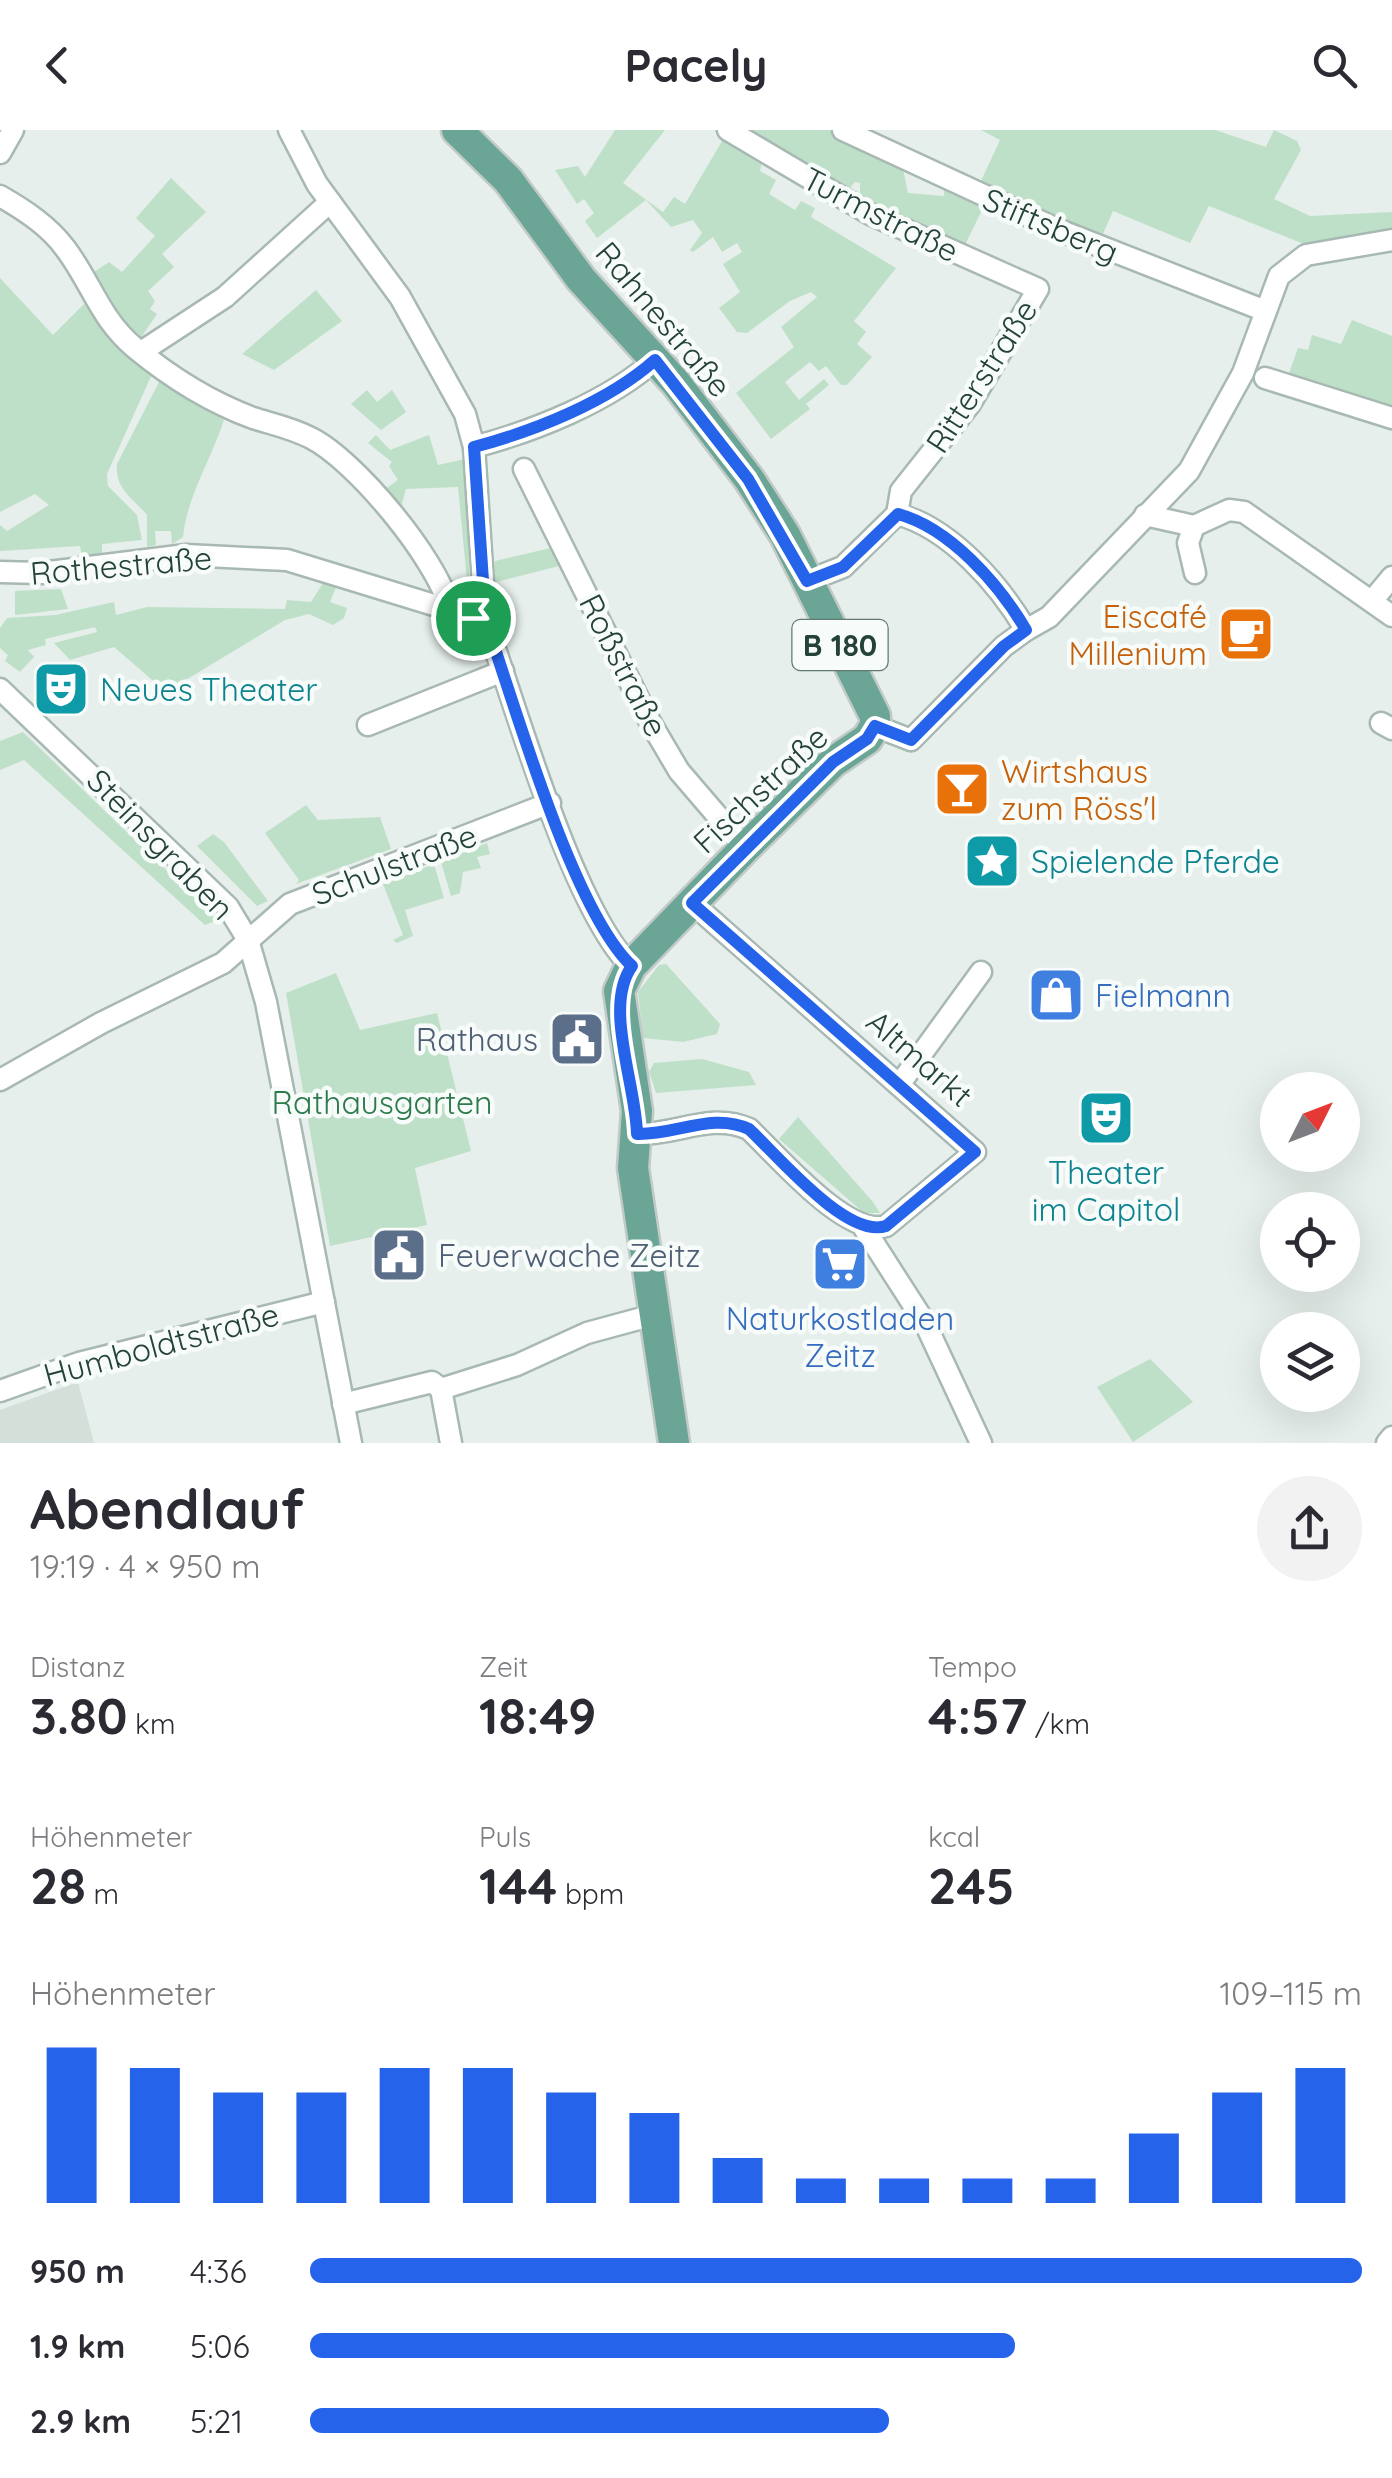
<!DOCTYPE html>
<html lang="de">
<meta charset="utf-8">
<style>
:root{--surface:#fff;--page:#f2f2f3;--text:#2b2b33;--muted:#7c7c81;--accent:#2563eb}
body{margin:0;font-family:Quicksand,sans-serif;background:var(--page);color:var(--text);height:100vh;display:flex;flex-direction:column;font-size:38px;white-space:nowrap}
*{box-sizing:border-box;margin:0}
p{font-size:32px;color:var(--muted)}
.icon{flex:none;width:55px;height:55px;fill:none;stroke:currentColor;stroke-width:2;stroke-linecap:round;stroke-linejoin:round}
.map{position:relative;height:1313px;overflow:hidden}
.drawer{display:flex;flex-direction:column;background:var(--surface);flex:1}
.drawer>*{flex:none}
.needle{width:65px;rotate:48deg}
.tools{position:absolute;left:1260px;top:942px;display:grid;gap:20px}
.tools a{display:grid;place-items:center;width:100px;height:100px;border-radius:50%;background:var(--surface);box-shadow:0 10px 40px #0002;font-size:50px}
.pin{position:absolute;display:grid;place-items:center;width:85px;height:85px;color:#fff;margin:-42px;border:5px solid #fff;border-radius:50%;box-shadow:0 2px 10px #0007}
.round{display:grid;place-items:center;flex:none;width:105px;height:105px;border-radius:52px;background:var(--page)}
.overview{display:flex;align-items:center;justify-content:space-between;height:170px;padding:0 30px}
h1{font-size:55px;font-weight:700;line-height:75px}
.stats{display:grid;grid-template-columns:repeat(3,1fr);gap:15px;height:170px;padding:10px 30px}
.stats div{display:grid;align-content:center}
.stats b{font-size:50px;font-weight:700}
.stats small{font-size:28px;font-weight:400}
.stats p{font-size:28px}
.chart{height:280px;padding:20px 30px}
.chart p{display:flex;justify-content:space-between}
.chart svg{width:100%;height:180px;margin-top:10px;stroke:var(--accent);stroke-width:6}
ul{padding:0 30px;list-style:none;font-size:32px}
li{display:grid;grid-template-columns:160px 120px 1fr;align-items:center;height:75px}
li i{height:25px;border-radius:12px;background:var(--accent)}
header{display:flex;justify-content:space-between;align-items:center;height:130px;padding:0 30px;background:var(--surface);font-size:45px;font-weight:700}
.map>svg:first-child{display:block}
</style>
<header><svg class="icon" aria-label="back" viewBox="0 0 24 24"><path d="M15 5l-7 7 7 7"/></svg>Pacely<svg class="icon" aria-label="search" viewBox="0 0 24 24"><circle cx="10" cy="10" r="6"/><path d="M15 15l6 6"/></svg></header>
<div class="map">
<svg width="1392" height="1313" viewBox="0 0 1392 1313">
<rect width="100%" height="100%" fill="#e6efeb"/>
<path fill="#d4dfda" d="M 78,1252 L 94,1313 L 0,1313 L 0,1280 Z"/>
<g fill="#bfe0c8">
<path d="M 615,0 L 665,0 L 623,53 L 663,82 L 674,67 L 685,74 L 725,6 L 763,28 L 760,41 L 776,50 L 769,64 L 795,80 L 801,71 L 815,78 L 811,87 L 896,138 L 854,191 L 866,202 L 857,214 L 872,227 L 847,255 L 841,255 L 826,236 L 819,241 L 810,232 L 785,252 L 799,270 L 824,249 L 829,255 L 806,274 L 810,279 L 771,309 L 736,263 L 794,217 L 781,197 L 817,167 L 811,162 L 790,171 L 747,203 L 737,202 L 719,178 L 740,162 L 723,134 L 742,122 L 737,113 L 722,122 L 713,107 L 693,122 L 690,120 L 702,103 L 693,90 L 671,97 L 646,70 L 597,108 L 585,91 L 594,83 L 584,69 L 577,74 L 555,40 L 578,36 L 585,47 Z"/>
<path d="M 738,0 L 829,0 L 903,39 L 908,63 L 944,66 L 944,57 L 984,76 L 964,117 L 860,67 L 860,53 L 855,52 L 847,61 Z"/>
<path d="M 981,0 L 1215,0 L 1266,17 L 1274,0 L 1297,11 L 1301,20 L 1274,69 L 1310,86 L 1392,82 L 1392,101 L 1309,116 L 1209,76 L 1190,113 L 1113,81 L 1102,106 L 980,53 L 1000,10 Z"/>
<path d="M 171,48 L 206,82 L 162,124 L 174,137 L 148,161 L 155,171 L 150,179 L 157,184 L 140,209 L 87,147 L 109,132 L 122,142 L 155,106 L 136,88 Z"/>
<path d="M 0,148 L 53,205 L 84,174 L 113,211 L 153,242 L 107,344 L 108,356 L 137,385 L 142,410 L 102,414 L 102,429 L 83,431 L 80,416 L 0,421 L 0,395 L 7,401 L 49,375 L 35,364 L 0,382 Z"/>
<path d="M 316,160 L 342,191 L 274,240 L 242,224 Z"/>
<path d="M 1352,190 L 1392,206 L 1392,280 L 1288,246 L 1298,218 L 1308,220 L 1312,205 L 1341,214 Z"/>
<path d="M 160,250 L 224,290 C 211,330 187,366 183,407 L 172,414 L 171,401 L 155,401 L 156,415 L 147,417 L 147,385 C 132,367 115,360 117,334 Z"/>
<path d="M 367,260 L 377,272 L 392,260 L 406,282 L 381,300 L 351,274 Z"/>
<path d="M 376,305 L 390,320 L 429,305 L 438,335 L 465,329 L 470,464 L 461,467 L 468,461 L 458,357 L 406,359 L 401,377 L 391,365 L 381,362 L 398,350 L 389,336 L 392,332 L 368,313 Z"/>
<path d="M 559,416 L 567,434 L 492,453 L 495,431 Z"/>
<path d="M 325,450 L 337,455 L 330,472 L 347,478 L 344,488 L 333,495 L 309,484 L 285,490 L 166,562 L 114,517 L 70,530 L 54,513 L 97,502 L 95,497 L 45,509 L 46,515 L 28,520 L 34,527 L 20,542 L 5,531 L 8,525 L 0,518 L 0,498 L 7,488 L 55,485 L 114,472 L 116,485 L 147,477 L 285,479 L 287,470 L 311,472 Z"/>
<path d="M 61,459 L 68,479 L 15,485 L 15,461 Z"/>
<path d="M 23,602 L 218,790 L 205,795 L 24,630 L 0,640 L 0,611 Z"/>
<path d="M 306,675 L 318,690 L 380,687 L 391,719 L 296,754 L 299,750 L 265,703 Z"/>
<path d="M 213,704 L 224,712 L 268,771 L 257,776 L 197,716 Z"/>
<path d="M 487,713 L 490,724 L 477,727 L 481,738 L 463,742 L 460,763 L 451,766 L 441,732 Z"/>
<path d="M 434,734 L 444,768 L 405,780 L 413,806 L 397,813 L 393,810 L 403,805 L 383,754 Z"/>
<path d="M 666,834 L 720,894 L 717,904 L 683,912 L 643,908 L 638,862 L 659,835 Z"/>
<path d="M 336,843 L 360,900 L 437,883 L 471,1021 L 415,1038 L 427,1095 L 330,1116 L 286,863 Z"/>
<path d="M 702,929 L 749,942 L 756,955 L 656,963 L 649,942 L 654,933 Z"/>
<path d="M 798,987 L 873,1072 L 880,1083 L 864,1083 L 779,1009 Z"/>
<path d="M 1150,1229 L 1193,1272 L 1133,1312 L 1097,1257 Z"/>
</g>
<g fill="none" stroke-linecap="round" stroke-linejoin="round">
<g stroke="#a8b8b2" stroke-width="25">
<g id="street">
<path d="M 289,0 L 317,54 L 400,167 L 465,284 L 474,317 L 483,453 L 484,466 L 473,487"/>
<path d="M 728,0 L 870,84 L 1038,159 L 970,274 L 901,361 L 897,384"/>
<path d="M 843,0 L 1059,100 L 1263,180"/>
<path d="M 0,23 L 13,0"/>
<path d="M 0,66 C 24,80 48,95 65,118 C 91,152 100,189 135,218 C 169,246 210,272 253,288 C 272,294 292,298 311,308 C 355,330 437,429 449,477"/>
<path d="M 141,222 L 225,167 L 330,72"/>
<path d="M 1265,248 L 1392,288"/>
<path d="M 474,317 C 534,301 608,272 655,230"/>
<path d="M 524,339 L 649,590 L 679,641 L 745,718"/>
<path d="M 1145,385 L 1194,396 L 1229,380 L 1244,382 L 1392,486"/>
<path d="M 1194,396 L 1188,413 L 1195,443"/>
<path d="M 0,442 L 41,443 L 186,425 L 287,430 L 473,487 L 492,510 C 519,588 576,783 631,836"/>
<path d="M 807,451 L 843,437 L 897,384 C 950,398 999,454 1026,500 L 1004,516 L 911,610 L 875,596"/>
<path d="M 1372,471 L 1392,447"/>
<path d="M 1026,500 L 1049,487 L 1189,341 L 1243,243 L 1279,146 L 1306,125 L 1392,110"/>
<path d="M 0,559 L 228,777 L 248,810 L 266,872 L 351,1313"/>
<path d="M 1381,593 L 1392,599"/>
<path d="M 368,595 L 503,541"/>
<path d="M 0,950 L 101,893 L 223,833 L 290,774 L 550,673"/>
<path d="M 899,955 L 981,842"/>
<path d="M 637,1004 C 677,1005 711,982 749,999 C 778,1026 847,1108 886,1096 L 975,1022 L 692,773"/>
<path d="M 864,1098 L 925,1193 L 981,1313"/>
<path d="M 441,1259 L 451,1313"/>
<path d="M 0,1261 L 79,1233 L 324,1172"/>
<path d="M 343,1274 L 432,1252 L 441,1259 L 517,1235 L 587,1203 L 657,1184"/>
<path d="M 1387,1313 L 1392,1307"/>
</g>
</g>
<g stroke="#c2cac8" stroke-width="35">
<path id="primary" d="M 457,0 L 508,50 L 581,149 L 676,253 L 749,349 L 785,405 L 875,586 L 875,596 L 867,609 L 833,632 L 745,718 L 631,836 L 619,861 L 637,981 L 633,1038 L 674,1313"/>
</g>
<use href="#street" stroke="#fff" stroke-width="20"/>
<use href="#primary" stroke="#6aa596" stroke-width="30"/>
</g>
<g fill="none" stroke-linecap="round" stroke-linejoin="round">
<g stroke="#fff" stroke-width="20">
<path id="route" d="M 655,230 L 748,349 L 807,451 L 843,437 L 898,384 C 950,398 999,454 1026,500 L 1004,516 L 911,610 L 875,596 L 867,609 L 833,632 L 692,773 L 975,1022 L 886,1096 C 847,1109 778,1026 749,999 C 712,982 677,1005 637,1004 C 636,954 603,876 632,836 C 575,783 519,589 492,510 L 473,488 L 484,466 L 474,317 C 534,301 608,272 655,230 Z"/>
</g>
<use href="#route" stroke="#2563eb" stroke-width="12"/>
</g>
<defs>
<g id="cafe-square" transform="scale(2.875)"><rect x="-9" y="-9" width="18" height="18" rx="4" fill="#e8710a" stroke="#f7fbf9"/><path d="M-5.5-4.5H6V0H3Q3 3.5 0 3.5H-2.5Q-5.5 3.5-5.5 0ZM3-3.2v2h1.7v-2ZM-6 4.5H4V6H-6Z" fill="#fff"/></g>
<g id="theatre-square" transform="scale(2.875)"><rect x="-9" y="-9" width="18" height="18" rx="4" fill="#0f9aa8" stroke="#f7fbf9"/><path d="M-5-5.5Q0-4 5-5.5V0Q5 5 0 6Q-5 5-5 0ZM-3.3-2.5H-1v1.5H-3.3ZM1-2.5H3.3v1.5H1ZM-2.8 1Q0 5.5 2.8 1Z" fill="#fff"/></g>
<g id="bar-square" transform="scale(2.875)"><rect x="-9" y="-9" width="18" height="18" rx="4" fill="#e8710a" stroke="#f7fbf9"/><path d="M-6-5H6L.8 .8V4.5H3.5V6h-7V4.5H-.8V.8Z" fill="#fff"/></g>
<g id="sight-square" transform="scale(2.875)"><rect x="-9" y="-9" width="18" height="18" rx="4" fill="#0f9aa8" stroke="#f7fbf9"/><path d="M0-6L1.8-2.2L6-1.7L2.9 1.2L3.7 5.4L0 3.3L-3.7 5.4L-2.9 1.2L-6-1.7L-1.8-2.2Z" fill="#fff"/></g>
<g id="shop-square" transform="scale(2.875)"><rect x="-9" y="-9" width="18" height="18" rx="4" fill="#3f7fe0" stroke="#f7fbf9"/><path d="M-5-2.5h2.3a2.7 3.5 0 0 1 5.4 0H5L5.5 6h-11ZM-1.5-2.5h3a1.5 2.3 0 0 0-3 0Z" fill="#fff"/></g>
<g id="civic-square" transform="scale(2.875)"><rect x="-9" y="-9" width="18" height="18" rx="4" fill="#5c6f8a" stroke="#f7fbf9"/><path d="M-.6-6.5H3V-4.5H.6V-3L4-1V1h2V6H-6V1h2V-1L-.6-3ZM-1.2 2.5V6h2.4V2.5Z" fill="#fff"/></g>
<g id="supermarket-square" transform="scale(2.875)"><rect x="-9" y="-9" width="18" height="18" rx="4" fill="#3f7fe0" stroke="#f7fbf9"/><path d="M-6-5.5h2.5l.6 2H6L4.5 2H-2.5L-4.4-4H-6ZM-1.5 3.2a1.3 1.3 0 1 0 .1 0ZM3 3.2a1.3 1.3 0 1 0 .1 0Z" fill="#fff"/></g>
</defs>
<g fill-rule="evenodd">
<use href="#cafe-square" x="1246" y="504"/>
<use href="#theatre-square" x="61" y="559"/>
<use href="#bar-square" x="962" y="659"/>
<use href="#sight-square" x="992" y="731"/>
<use href="#shop-square" x="1056" y="865"/>
<use href="#civic-square" x="577" y="909"/>
<use href="#theatre-square" x="1106" y="988"/>
<use href="#civic-square" x="399" y="1125"/>
<use href="#supermarket-square" x="840" y="1134"/>
</g>
<g text-anchor="middle" dominant-baseline="central" stroke-width="9" stroke-linejoin="round" paint-order="stroke">
<rect fill="#f7fbf9" stroke="#637a73" stroke-width="2.5" x="792.5" y="490" width="95" height="50" rx="8"/>
<g font-size="30" font-weight="bold" fill="#24423a">
<text x="840" y="515">B 180</text>
</g>
<g font-size="32" fill="#24423a" stroke="#f7fbf9">
<text transform="translate(881 84) rotate(27)">Turmstraße</text>
<text transform="translate(1051 95) rotate(23)">Stiftsberg</text>
<text transform="translate(664 189) rotate(50)">Rahnestraße</text>
<text transform="translate(981 246) rotate(-57)">Ritterstraße</text>
<text transform="translate(121 435) rotate(-5)">Rothestraße</text>
<text transform="translate(624 535) rotate(63)">Roßstraße</text>
<text transform="translate(760 659) rotate(-43)">Fischstraße</text>
<text transform="translate(161 714) rotate(46)">Steinsgraben</text>
<text transform="translate(394 734) rotate(-21)">Schulstraße</text>
<text transform="translate(920 928) rotate(41)">Altmarkt</text>
<text transform="translate(161 1214) rotate(-15)">Humboldtstraße</text>
</g>
<g font-size="32" fill="#c56008" stroke="#f7fbf9" text-anchor="end">
<text x="1207" y="486">Eiscafé<tspan x="1207" dy="37">Millenium</tspan></text>
<text x="1001" y="641" text-anchor="start">Wirtshaus<tspan x="1001" dy="37">zum Röss'l</tspan></text>
</g>
<g font-size="32" fill="#0d838f" stroke="#f7fbf9" text-anchor="start">
<text x="100" y="559">Neues Theater</text>
<text x="1031" y="731">Spielende Pferde</text>
<text x="1106" y="1042" text-anchor="middle">Theater<tspan x="1106" dy="37">im Capitol</tspan></text>
</g>
<g font-size="32" fill="#366cbe" stroke="#f7fbf9" text-anchor="start">
<text x="1095" y="865">Fielmann</text>
<text x="840" y="1188" text-anchor="middle">Naturkostladen<tspan x="840" dy="37">Zeitz</tspan></text>
</g>
<g font-size="32" fill="#4e5e75" stroke="#f7fbf9" text-anchor="end">
<text x="538" y="909">Rathaus</text>
<text x="438" y="1125" text-anchor="start">Feuerwache Zeitz</text>
</g>
<g font-size="32" fill="#2d7a4b" stroke="#f7fbf9">
<text x="382" y="972">Rathausgarten</text>
</g>
</g>
</svg>
<div class="tools">
<a><svg class="needle" viewBox="-14 -14 28 28"><path d="M0-13l5 13h-10z" fill="#e53935"/><path d="M0 13l5-13h-10z" fill="#7c7c81"/></svg></a>
<a><svg class="icon" aria-label="locate" viewBox="0 0 24 24"><circle cx="12" cy="12" r="6"/><path d="M12 2v4M12 18v4M2 12h4M18 12h4"/></svg></a>
<a><svg class="icon" aria-label="layers" viewBox="0 0 24 24"><path d="M12 4l9 5-9 5-9-5zM3 14l9 5 9-5"/></svg></a>
</div>
<div class="pin" style="left:473px;top:488px;background:#1e9e55"><svg class="icon" aria-label="arrive" viewBox="0 0 24 24"><path d="M6 21V4h12l-3 4 3 4H6"/></svg></div>
</div>
<section class="drawer">
<div class="overview"><div><h1>Abendlauf</h1><p>19:19 · 4 × 950 m</p></div><a class="round"><svg class="icon" aria-label="share" viewBox="0 0 24 24"><path d="M12 15V3M7 8l5-5 5 5M5 13v7h14v-7"/></svg></a></div>
<div class="stats">
<div><p>Distanz</p><b>3.80<small> km</small></b></div>
<div><p>Zeit</p><b>18:49</b></div>
<div><p>Tempo</p><b>4:57<small> /km</small></b></div>
</div>
<div class="stats">
<div><p>Höhenmeter</p><b>28<small> m</small></b></div>
<div><p>Puls</p><b>144<small> bpm</small></b></div>
<div><p>kcal</p><b>245</b></div>
</div>
<div class="chart"><p><span>Höhenmeter</span>109–115 m</p>
<svg viewBox="0 0 160 44" preserveAspectRatio="none"><path d="M5 44V6M15 44V11M25 44V17M35 44V17M45 44V11M55 44V11M65 44V17M75 44V22M85 44V33M95 44V38M105 44V38M115 44V38M125 44V38M135 44V27M145 44V17M155 44V11"/></svg>
</div>
<ul>
<li><b>950 m</b>4:36<i style="width:100%"></i></li>
<li><b>1.9 km</b>5:06<i style="width:67%"></i></li>
<li><b>2.9 km</b>5:21<i style="width:55%"></i></li>
</ul>
</section>
